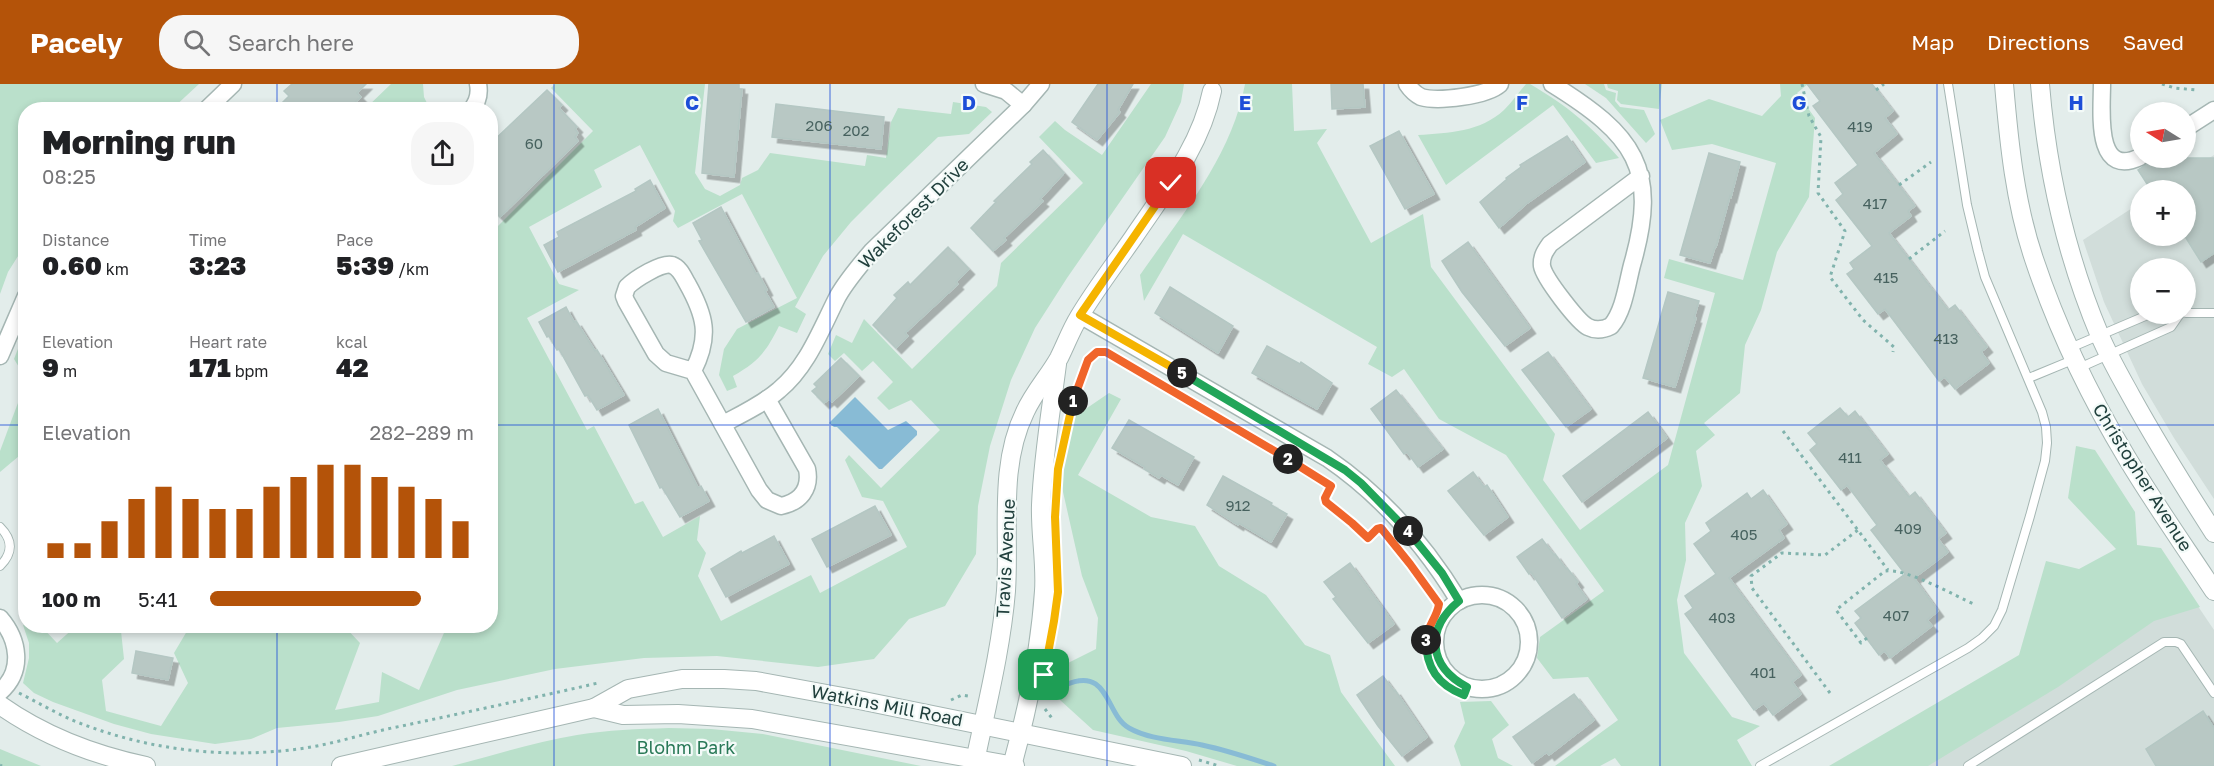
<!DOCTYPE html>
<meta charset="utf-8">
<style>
:root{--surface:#fff;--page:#f6f6f6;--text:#202124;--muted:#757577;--accent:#b45309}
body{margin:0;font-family:"Golos Text",sans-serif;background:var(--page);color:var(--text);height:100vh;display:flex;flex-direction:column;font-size:22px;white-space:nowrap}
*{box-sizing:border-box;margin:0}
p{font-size:20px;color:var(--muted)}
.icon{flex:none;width:33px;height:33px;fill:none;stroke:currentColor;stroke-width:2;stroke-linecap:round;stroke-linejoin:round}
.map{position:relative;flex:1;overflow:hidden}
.details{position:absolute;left:18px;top:18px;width:480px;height:531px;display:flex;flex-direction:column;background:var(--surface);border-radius:24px;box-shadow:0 3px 9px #0003}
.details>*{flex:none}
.needle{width:39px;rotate:281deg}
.tools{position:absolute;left:2130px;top:18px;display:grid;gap:12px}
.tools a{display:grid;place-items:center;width:66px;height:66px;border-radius:50%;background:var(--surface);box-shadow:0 3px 9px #0003;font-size:30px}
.pin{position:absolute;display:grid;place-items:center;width:51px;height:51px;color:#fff;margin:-26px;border-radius:12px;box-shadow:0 3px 9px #0006}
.km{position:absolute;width:30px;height:30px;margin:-15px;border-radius:50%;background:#222;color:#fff;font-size:16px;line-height:30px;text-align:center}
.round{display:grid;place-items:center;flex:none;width:63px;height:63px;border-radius:24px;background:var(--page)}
.overview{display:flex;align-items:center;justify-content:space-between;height:102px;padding:0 24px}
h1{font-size:33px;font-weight:800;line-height:45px}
.stats{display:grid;grid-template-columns:repeat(3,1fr);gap:9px;height:102px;padding:6px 24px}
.stats div{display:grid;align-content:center}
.stats b{font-size:26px;font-weight:800}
.stats small{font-size:16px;font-weight:400}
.stats p{font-size:16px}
.chart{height:168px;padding:12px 24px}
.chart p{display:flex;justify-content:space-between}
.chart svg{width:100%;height:108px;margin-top:6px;stroke:var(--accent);stroke-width:6}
ul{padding:0 24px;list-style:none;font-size:20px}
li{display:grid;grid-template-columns:96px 72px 1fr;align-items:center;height:45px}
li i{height:15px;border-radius:8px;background:var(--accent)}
header{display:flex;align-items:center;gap:36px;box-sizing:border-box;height:84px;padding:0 30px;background:var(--accent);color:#fff}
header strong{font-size:28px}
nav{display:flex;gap:33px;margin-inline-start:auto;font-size:21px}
.search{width:420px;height:54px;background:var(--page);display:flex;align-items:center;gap:15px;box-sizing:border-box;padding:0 21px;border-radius:24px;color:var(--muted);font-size:22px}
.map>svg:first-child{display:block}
</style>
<header>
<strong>Pacely</strong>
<div class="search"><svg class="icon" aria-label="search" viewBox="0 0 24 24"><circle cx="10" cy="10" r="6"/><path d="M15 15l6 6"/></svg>Search here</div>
<nav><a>Map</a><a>Directions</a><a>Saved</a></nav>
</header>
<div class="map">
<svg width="2214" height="682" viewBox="0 0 2214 682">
<defs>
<filter id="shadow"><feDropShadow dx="5.5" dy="5.5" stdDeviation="0" flood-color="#0004"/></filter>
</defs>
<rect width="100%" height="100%" fill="#e3edeb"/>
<g fill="#d1ddda" fill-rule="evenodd">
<path d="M 2214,71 L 2214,415 L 2174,354 L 2142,300 L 2104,218 L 2083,156 L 2140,119 L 2140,152 L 2186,152 L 2186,106 L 2159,106 ZM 2140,184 L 2186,184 L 2186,230 L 2140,230 Z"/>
<path d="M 2183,500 L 2214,546 L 2214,682 L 1879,682 Z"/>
</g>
<g fill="#bae0cb">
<path d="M 0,0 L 199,0 L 172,25 L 26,26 L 25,161 L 8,188 L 0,210 Z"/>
<path d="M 391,0 L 423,0 L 424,13 L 430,25 L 365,25 Z"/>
<path d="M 555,0 L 705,0 L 695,89 L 705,105 L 720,112 L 740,101 L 742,94 L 758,86 L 770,69 L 865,82 L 867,71 L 886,74 L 891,38 L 898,24 L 951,30 L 953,18 L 986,23 L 992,28 L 969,50 L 938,53 L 885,104 L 851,138 L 823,172 L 795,223 L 806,230 L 797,249 L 779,242 C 766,268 759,277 733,292 L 737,303 L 727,307 L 719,291 L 724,265 L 737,245 L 797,214 L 742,110 L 678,144 L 673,137 L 675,127 L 640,61 L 594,86 L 602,103 L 529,143 L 559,200 L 579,206 L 527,234 L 587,346 L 594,342 L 635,420 L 643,417 L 663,453 L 700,432 L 697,456 L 706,469 L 698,492 L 721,537 L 811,491 L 820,509 L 907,463 L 883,417 L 862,413 L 845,376 L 849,371 L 881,404 L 940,346 L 911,316 L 889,326 L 877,314 L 893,298 L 873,277 L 862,287 L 844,269 L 835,277 L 828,270 L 836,251 L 852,259 L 864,235 L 912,285 L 997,202 L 1001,179 L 1083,99 L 1039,53 L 1055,37 L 1065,46 L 1102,71 L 1151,0 L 1184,0 L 1181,18 L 1165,53 L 1067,194 L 1035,244 L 1011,296 L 990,362 L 978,422 L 976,470 L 945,522 L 909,535 L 874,575 L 818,583 L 717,572 L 644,574 L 555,585 L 457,606 L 378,632 L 339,638 L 277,644 L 251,655 L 215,660 L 151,650 L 114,640 L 53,618 L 34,609 L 23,599 L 29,574 L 29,559 L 23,541 L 41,542 L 57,559 L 76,542 L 125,542 L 121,547 L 124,575 L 102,596 L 106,627 L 161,642 L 188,599 L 174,569 L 190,542 L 344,542 L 360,559 L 335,626 L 379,618 L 382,588 L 419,606 L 447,542 L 490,542 L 490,442 L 494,434 L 491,430 L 491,371 L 498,356 L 490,352 L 491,149 L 593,47 L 551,4 Z"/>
<path d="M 1245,0 L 1292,0 L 1294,47 L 1327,45 L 1317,59 L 1371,159 L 1423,130 L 1431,183 L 1555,350 L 1543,396 L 1580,446 L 1668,381 L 1715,209 L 1664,194 L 1669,175 L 1743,196 L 1776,79 L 1712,60 L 1672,66 L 1660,36 L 1709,15 L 1762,32 L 1781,12 L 1780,0 L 1808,0 L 1797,9 L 1815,34 L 1809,113 L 1777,168 L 1761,226 L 1745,261 L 1740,309 L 1704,339 L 1715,351 L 1696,367 L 1702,402 L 1685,439 L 1686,476 L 1677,516 L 1684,569 L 1732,633 L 1760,642 L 1737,656 L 1752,682 L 1621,682 L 1615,674 L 1600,682 L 1555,682 L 1618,636 L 1588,593 L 1553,595 L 1537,574 L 1540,553 L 1604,507 L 1506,371 L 1439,335 L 1404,285 L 1392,293 L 1368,280 L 1377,263 L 1183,150 L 1144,217 L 1140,191 C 1181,132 1232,72 1245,0 Z"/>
<path d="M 1526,0 L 1530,0 C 1569,23 1589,40 1619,74 L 1596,79 L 1553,21 L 1446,101 L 1418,51 C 1449,49 1480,48 1504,26 C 1512,18 1519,8 1526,0 Z"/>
<path d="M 1585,0 L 1604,0 L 1606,6 L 1616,9 L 1615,17 L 1620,23 L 1644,26 L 1655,50 L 1646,59 L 1606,14 Z"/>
<path d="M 1607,0 L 1662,0 L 1659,25 L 1621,20 L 1617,16 L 1618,7 L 1608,4 Z"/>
<path d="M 25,247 L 26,293 L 25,293 L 14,275 Z"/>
<path d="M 25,300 L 25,367 L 0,388 L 0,367 Z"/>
<path d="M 1109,309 L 1121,315 L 1078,391 L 1151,433 L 1195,442 L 1219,482 L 1266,511 L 1305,561 L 1330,571 L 1341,608 L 1395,682 L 1237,682 L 1186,667 L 1093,646 L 1060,616 L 1056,585 L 1096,565 L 1098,534 L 1082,492 L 1061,399 L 1071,335 Z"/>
<path d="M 2076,362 L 2095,366 L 2135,428 L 2137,461 L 2161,464 L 2200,523 L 2154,537 L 2058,603 L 1928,682 L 1829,682 L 2019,571 L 2046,477 L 2079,485 L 2116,465 L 2068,414 Z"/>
<path d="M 1491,617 L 1509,641 L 1492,655 L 1498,674 L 1513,682 L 1461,682 L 1454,662 L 1465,639 L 1460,618 Z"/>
<path d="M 669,644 L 711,645 L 763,650 L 921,682 L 452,682 C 494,671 535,658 577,651 C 608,646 638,645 669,644 Z"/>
<path d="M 0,665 L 41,682 L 0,682 Z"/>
</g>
<path fill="#88bbd5" d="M 855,313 L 888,346 L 906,337 L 917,347 L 917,351 L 882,385 L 879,385 L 837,343 L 834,343 L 829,339 Z"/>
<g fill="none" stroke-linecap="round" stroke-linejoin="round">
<path stroke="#88bbd5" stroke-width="5" d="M 1065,601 C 1110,581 1105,631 1129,644 C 1150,656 1179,656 1202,661 C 1226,666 1250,674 1274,682"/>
</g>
<g fill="#b8c8c4" stroke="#b4c7c3" stroke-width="1.5" filter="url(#shadow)">
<path d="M 292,0 L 366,0 L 357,9 L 361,13 L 347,26 L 275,26 L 289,12 L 284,7 Z"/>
<path d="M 709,0 L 739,0 L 739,5 L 742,5 L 734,93 L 702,89 Z"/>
<path d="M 1098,0 L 1133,0 L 1118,26 L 1120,28 L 1097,56 L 1072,38 Z"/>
<path d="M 1331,0 L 1363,0 L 1365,23 L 1332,25 Z"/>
<path d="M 1807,0 L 1872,0 L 1893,27 L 1885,34 L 1897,50 L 1874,69 L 1915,122 L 1908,127 L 1911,132 L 1889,149 L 1948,226 L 1955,221 L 1987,263 L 1981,268 L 1989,279 L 1955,305 L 1945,293 L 1939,297 L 1885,225 L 1878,230 L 1847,190 L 1854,185 L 1850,179 L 1872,162 L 1836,116 L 1843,110 L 1835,99 L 1858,81 L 1813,22 L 1820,17 Z"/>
<path d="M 547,6 L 562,21 L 559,24 L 577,43 L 575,45 L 578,49 L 575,53 L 578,57 L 500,133 L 490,123 L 490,60 Z"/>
<path d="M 776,20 L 884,33 L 881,65 L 772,53 Z"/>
<path d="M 1399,47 L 1434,110 L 1405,125 L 1370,62 Z"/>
<path d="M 1567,52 L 1585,78 L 1526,120 L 1499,144 L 1480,118 L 1507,95 L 1506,94 L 1521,83 L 1520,81 Z"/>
<path d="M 1043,66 L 1064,89 L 1040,115 L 1043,117 L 1004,154 L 1006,156 L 993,167 L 971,144 L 996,118 L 994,117 L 1032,80 L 1030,78 Z"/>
<path d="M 1709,69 L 1740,78 L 1731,113 L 1730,112 L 1716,163 L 1715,163 L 1710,179 L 1680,171 Z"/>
<path d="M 2156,74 L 2214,74 L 2214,169 L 2201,178 L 2186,154 L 2186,106 L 2151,106 L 2138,86 Z"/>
<path d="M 650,96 L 665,124 L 635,143 L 636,146 L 558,188 L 544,161 L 559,153 L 557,148 L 636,107 L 635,105 Z"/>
<path d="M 721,123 L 756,190 L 758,189 L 767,206 L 765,207 L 774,223 L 746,238 L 699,157 L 702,156 L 693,139 Z"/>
<path d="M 1468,158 L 1530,244 L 1505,262 L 1462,208 L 1442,177 Z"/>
<path d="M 948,163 L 969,185 L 956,198 L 958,200 L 905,249 L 908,252 L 896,264 L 873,241 L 897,214 L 894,211 L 908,198 L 910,201 Z"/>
<path d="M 1170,203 L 1233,242 L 1218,269 L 1155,229 Z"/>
<path d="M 1668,208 L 1699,217 L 1694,234 L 1696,234 L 1675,303 L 1643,294 Z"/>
<path d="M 566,223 L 574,238 L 576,237 L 595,267 L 597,266 L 624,311 L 597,326 L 588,311 L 585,312 L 559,265 L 557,266 L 549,252 L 547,253 L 539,238 Z"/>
<path d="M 1267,262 L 1300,280 L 1301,278 L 1332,299 L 1317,325 L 1252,289 Z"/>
<path d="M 1548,268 L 1591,325 L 1566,343 L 1522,286 Z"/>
<path d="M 841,274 L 859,292 L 832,318 L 829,315 L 824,319 L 812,307 L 817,303 L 814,300 Z"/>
<path d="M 1396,306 L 1443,365 L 1418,383 L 1407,368 L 1404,370 L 1371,325 Z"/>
<path d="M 1840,324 L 1848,333 L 1855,327 L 1888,370 L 1880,376 L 1909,413 L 1915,408 L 1946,449 L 1938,455 L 1948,468 L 1914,494 L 1938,527 L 1927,536 L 1932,542 L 1890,574 L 1885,567 L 1879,571 L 1855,539 L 1861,534 L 1855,527 L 1905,490 L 1871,446 L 1877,441 L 1847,401 L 1841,406 L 1810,366 L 1817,360 L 1808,349 Z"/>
<path d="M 658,325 L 698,404 L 701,402 L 709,417 L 680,433 L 662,403 L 660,404 L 629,341 Z"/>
<path d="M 1648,328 L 1667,354 L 1582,418 L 1563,392 Z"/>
<path d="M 1129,336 L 1194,373 L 1178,401 L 1161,391 L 1159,394 L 1144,385 L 1145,383 L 1112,364 Z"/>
<path d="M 1473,388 L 1484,403 L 1487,401 L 1508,433 L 1484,451 L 1448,407 Z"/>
<path d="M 1223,392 L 1272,419 L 1271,421 L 1287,430 L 1271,458 L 1239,439 L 1238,441 L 1207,421 Z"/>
<path d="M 1763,406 L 1787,440 L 1779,446 L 1784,454 L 1729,494 L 1801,591 L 1792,598 L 1801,610 L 1773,631 L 1764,619 L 1754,626 L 1685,530 L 1693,524 L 1685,512 L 1716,490 L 1694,460 L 1711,447 L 1706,439 L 1747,409 L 1751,415 Z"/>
<path d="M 875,422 L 891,451 L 827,483 L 812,455 Z"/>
<path d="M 774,452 L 789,480 L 726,513 L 711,485 L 741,467 L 742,469 Z"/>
<path d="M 1542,455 L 1554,471 L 1555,470 L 1566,485 L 1567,484 L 1578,498 L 1576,500 L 1587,515 L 1562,534 L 1531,488 L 1529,490 L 1517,473 Z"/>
<path d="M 1350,479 L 1394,540 L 1368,559 L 1333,515 L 1336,513 L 1324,498 Z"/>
<path d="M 136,567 L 173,574 L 168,596 L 132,589 Z"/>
<path d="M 1383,592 L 1394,607 L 1395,606 L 1427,653 L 1402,672 L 1378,642 L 1357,611 Z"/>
<path d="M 1574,610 L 1594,636 L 1549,671 L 1547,668 L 1532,679 L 1513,653 Z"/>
<path d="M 2203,627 L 2214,644 L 2214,682 L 2156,682 L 2146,665 Z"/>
</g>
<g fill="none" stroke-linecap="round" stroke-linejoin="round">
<g stroke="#a5b6b3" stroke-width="10">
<g id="service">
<path d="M 2186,229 L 2214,229"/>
<path d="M 2070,264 L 2150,230"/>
<path d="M 2079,284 L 2171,243 L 2180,230"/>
<path d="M 2029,294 L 2075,275"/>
<path d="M 0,443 C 13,456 13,469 0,482"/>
<path d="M 1760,682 L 1968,564 L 1982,554 L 1994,542 L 2002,526 L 2030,432 L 2045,377 L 2047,359 L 2046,343 L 2042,328 L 1985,193 L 1978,167 L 1967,121 L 1948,0"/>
<path d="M 1968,682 L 2164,558 L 2176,558 L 2181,560 L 2214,609"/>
</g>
</g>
<g stroke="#a5b6b3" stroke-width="19">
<g id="minor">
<path d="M 984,0 L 1006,7 L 1023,21"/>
<path d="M 1407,0 C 1411,6 1415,10 1421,13 C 1438,18 1487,12 1500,0"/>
<path d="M 1552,0 C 1634,51 1660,84 1632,181 C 1627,200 1624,227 1611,242 C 1603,246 1596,247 1588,243 C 1578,238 1544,194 1542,182 C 1541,173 1545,167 1550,160 L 1641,92"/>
<path d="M 2102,0 C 2102,26 2094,95 2140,73"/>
<path d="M 206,26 L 233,0"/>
<path d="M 471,26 C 478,18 480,10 478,0"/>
<path d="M 2186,44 L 2214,26"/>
<path d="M 1080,231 L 1327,374 C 1381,411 1425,461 1459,517"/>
<path d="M 0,272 L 26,212"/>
<path d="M 693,287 C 711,252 705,231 687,199 C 683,192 680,184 672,181 C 662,178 635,195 627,203 L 624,212 L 626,217 L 656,270 L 666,279 L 693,287 L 759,406 L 767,416 L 781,422 C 800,418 811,405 807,385 L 767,315"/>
<path d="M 723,340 C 742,330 763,320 779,306 C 808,282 821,245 838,212 C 847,196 860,181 872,167 L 1023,21 L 1041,0"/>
<circle cx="1482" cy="558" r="47"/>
<path d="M 0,534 C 19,556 24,587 0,608"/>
</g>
</g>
<g stroke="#a5b6b3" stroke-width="20">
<g id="tertiary">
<path d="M 2004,0 C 2009,59 2015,119 2034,175 C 2057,244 2089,311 2127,374 C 2154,419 2185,463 2214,507"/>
<path d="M 2040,0 C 2047,87 2066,171 2100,252 C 2109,273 2120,292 2131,312 C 2157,359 2185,404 2214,449"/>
<path d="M 0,621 C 44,652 94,671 146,682"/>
<path d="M 594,624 L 623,631 L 678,630 L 752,635 L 1015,682"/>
<path d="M 341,682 L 594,624 L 628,605 L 682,595 L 724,595 L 756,597 L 854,615 L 1182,682"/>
<path d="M 974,682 C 986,624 1001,567 1006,507 C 1010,448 998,383 1025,328 C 1034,308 1049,292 1059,274 C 1066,260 1071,246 1079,233 C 1095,206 1115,180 1133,154 C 1164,108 1201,62 1212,7"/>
<path d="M 1012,682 C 1028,624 1040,567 1044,507 C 1046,479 1040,449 1041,421 C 1043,373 1051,327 1057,280"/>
</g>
</g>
<g stroke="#81b3ad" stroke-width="3" stroke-dasharray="3 4.5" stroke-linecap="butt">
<path d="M 1802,0 L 1809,32 L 1821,53 L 1818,109 L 1845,147 L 1830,193 L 1863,236 L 1894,263 L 1893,268"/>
<path d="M 2162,0 L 2175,4 L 2196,6"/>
<path d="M 1876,6 L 1884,0"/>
<path d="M 1899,101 L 1931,78"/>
<path d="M 1909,175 L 1945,147"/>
<path d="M 1071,322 L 1088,276 L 1097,268 L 1107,268"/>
<path d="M 1200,323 L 1331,402 L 1325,414 L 1326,418 L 1352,439 L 1368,454 L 1377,445 L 1382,445"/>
<path d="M 1783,347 L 1888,486"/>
<path d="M 1393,459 L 1426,502"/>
<path d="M 1438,519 C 1439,530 1431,535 1428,544 C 1416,575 1437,601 1464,611 L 1467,603"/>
<path d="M 1867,554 L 1861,559 L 1836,526 L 1885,487 C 1907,484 1955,512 1976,521"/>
<path d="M 19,609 C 37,618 54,628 72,636 C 145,666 226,676 305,664 C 338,659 369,648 402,642 C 467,628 533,614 598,599"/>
<path d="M 1830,609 L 1752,504 L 1751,492 L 1782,469 L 1825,471 L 1858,446"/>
<path d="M 951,616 L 962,611 L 968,612"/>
<path d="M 1045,625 L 1054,637"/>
<path d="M 1199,676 L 1219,682"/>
<path d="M 0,681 L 2,682"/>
</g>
<use href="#service" stroke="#fff" stroke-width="8"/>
<use href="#minor" stroke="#fff" stroke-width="16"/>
<use href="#tertiary" stroke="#fff" stroke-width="18"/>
</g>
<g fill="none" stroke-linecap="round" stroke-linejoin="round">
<g stroke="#fff" stroke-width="12">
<path id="split-1" d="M 1044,591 L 1054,537 L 1058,508 L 1055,433 L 1058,385 L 1073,317"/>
</g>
<g stroke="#fff" stroke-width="12">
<path id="split-2" d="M 1073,317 L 1088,276 L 1097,268 L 1106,268 L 1288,375"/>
</g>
<g stroke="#fff" stroke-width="12">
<path id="split-3" d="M 1288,375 L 1331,402 L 1325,414 L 1326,418 L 1352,439 L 1368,454 L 1377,445 L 1381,444 L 1410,480 L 1439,520 C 1437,534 1427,542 1426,556"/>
</g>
<g stroke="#fff" stroke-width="12">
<path id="split-4" d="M 1408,447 L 1442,489 L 1459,517 C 1425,545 1428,582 1467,603 L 1464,611 C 1438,601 1426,584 1426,556"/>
</g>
<g stroke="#fff" stroke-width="12">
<path id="split-5" d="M 1182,289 L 1345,386 L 1361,399 L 1408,447"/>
</g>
<g stroke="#fff" stroke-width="12">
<path id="split-6" d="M 1171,99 L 1080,231 L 1182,289"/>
</g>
<use href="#split-1" stroke="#f5b400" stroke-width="8"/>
<use href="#split-2" stroke="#f0652b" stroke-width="8"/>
<use href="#split-3" stroke="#f0652b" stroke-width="8"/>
<use href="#split-4" stroke="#22a559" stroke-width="8"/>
<use href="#split-5" stroke="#22a559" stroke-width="8"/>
<use href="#split-6" stroke="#f5b400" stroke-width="8"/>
</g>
<path fill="none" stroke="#1d4ed8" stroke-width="1.5" stroke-opacity="0.55" d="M 277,0 L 277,26M 554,0 L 554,682M 830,0 L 830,682M 1107,0 L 1107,682M 1384,0 L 1384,682M 1660,0 L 1660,682M 1937,0 L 1937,682M 0,341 L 26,341M 490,341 L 2214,341M 277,542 L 277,682"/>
<g text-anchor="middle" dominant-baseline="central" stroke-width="4.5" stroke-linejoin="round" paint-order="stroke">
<g font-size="15" fill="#47625f">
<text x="819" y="41">206</text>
<text x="1860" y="42">419</text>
<text x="856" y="46">202</text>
<text x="534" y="59">60</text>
<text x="1875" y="119">417</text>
<text x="1886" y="193">415</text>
<text x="1946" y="254">413</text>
<text x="1850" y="373">411</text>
<text x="1238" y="421">912</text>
<text x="1908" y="444">409</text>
<text x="1744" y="450">405</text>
<text x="1896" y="531">407</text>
<text x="1722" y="533">403</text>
<text x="1763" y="588">401</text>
</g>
<g font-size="18" fill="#21403d" stroke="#f3faf8">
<text transform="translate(913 129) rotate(-45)">Wakeforest Drive</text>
<text transform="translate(2143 393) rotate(58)">Christopher Avenue</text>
<text transform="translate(1005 474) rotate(-87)">Travis Avenue</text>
<text transform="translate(887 621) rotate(11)">Watkins Mill Road</text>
</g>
<g font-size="18" fill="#297957" stroke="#f3faf8">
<text x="686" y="663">Blohm Park</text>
</g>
</g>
<g font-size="20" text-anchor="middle" font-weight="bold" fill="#1d4ed8" stroke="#f3faf8" stroke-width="4.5" stroke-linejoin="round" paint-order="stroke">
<text x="692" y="26">C</text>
<text x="969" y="26">D</text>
<text x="1245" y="26">E</text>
<text x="1522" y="26">F</text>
<text x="1799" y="26">G</text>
<text x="2076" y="26">H</text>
</g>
</svg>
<div class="tools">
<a><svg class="needle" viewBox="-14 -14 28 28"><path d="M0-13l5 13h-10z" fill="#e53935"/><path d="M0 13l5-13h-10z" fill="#757577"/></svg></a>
<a>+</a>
<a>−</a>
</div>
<div class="pin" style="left:1044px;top:591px;background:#1e9e55"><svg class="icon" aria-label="arrive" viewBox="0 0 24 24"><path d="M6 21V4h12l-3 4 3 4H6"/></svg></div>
<div class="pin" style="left:1171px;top:99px;background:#d93025"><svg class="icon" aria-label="check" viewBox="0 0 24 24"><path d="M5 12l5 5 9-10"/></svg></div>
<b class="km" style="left:1073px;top:317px">1</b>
<b class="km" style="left:1288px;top:375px">2</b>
<b class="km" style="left:1426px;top:556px">3</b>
<b class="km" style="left:1408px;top:447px">4</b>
<b class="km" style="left:1182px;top:289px">5</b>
<section class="details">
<div class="overview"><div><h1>Morning run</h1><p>08:25</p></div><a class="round"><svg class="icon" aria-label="share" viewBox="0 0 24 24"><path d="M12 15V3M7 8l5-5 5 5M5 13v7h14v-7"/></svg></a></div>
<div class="stats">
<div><p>Distance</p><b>0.60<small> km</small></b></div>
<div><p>Time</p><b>3:23</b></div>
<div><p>Pace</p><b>5:39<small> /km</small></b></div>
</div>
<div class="stats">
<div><p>Elevation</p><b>9<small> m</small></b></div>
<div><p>Heart rate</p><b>171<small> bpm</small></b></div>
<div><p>kcal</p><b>42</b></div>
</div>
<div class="chart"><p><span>Elevation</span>282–289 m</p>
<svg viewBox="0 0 160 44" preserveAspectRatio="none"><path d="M5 44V38M15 44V38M25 44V29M35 44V20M45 44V15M55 44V20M65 44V24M75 44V24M85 44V15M95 44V11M105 44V6M115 44V6M125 44V11M135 44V15M145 44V20M155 44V29"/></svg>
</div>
<ul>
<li><b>100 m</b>5:41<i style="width:80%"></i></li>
</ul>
</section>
</div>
